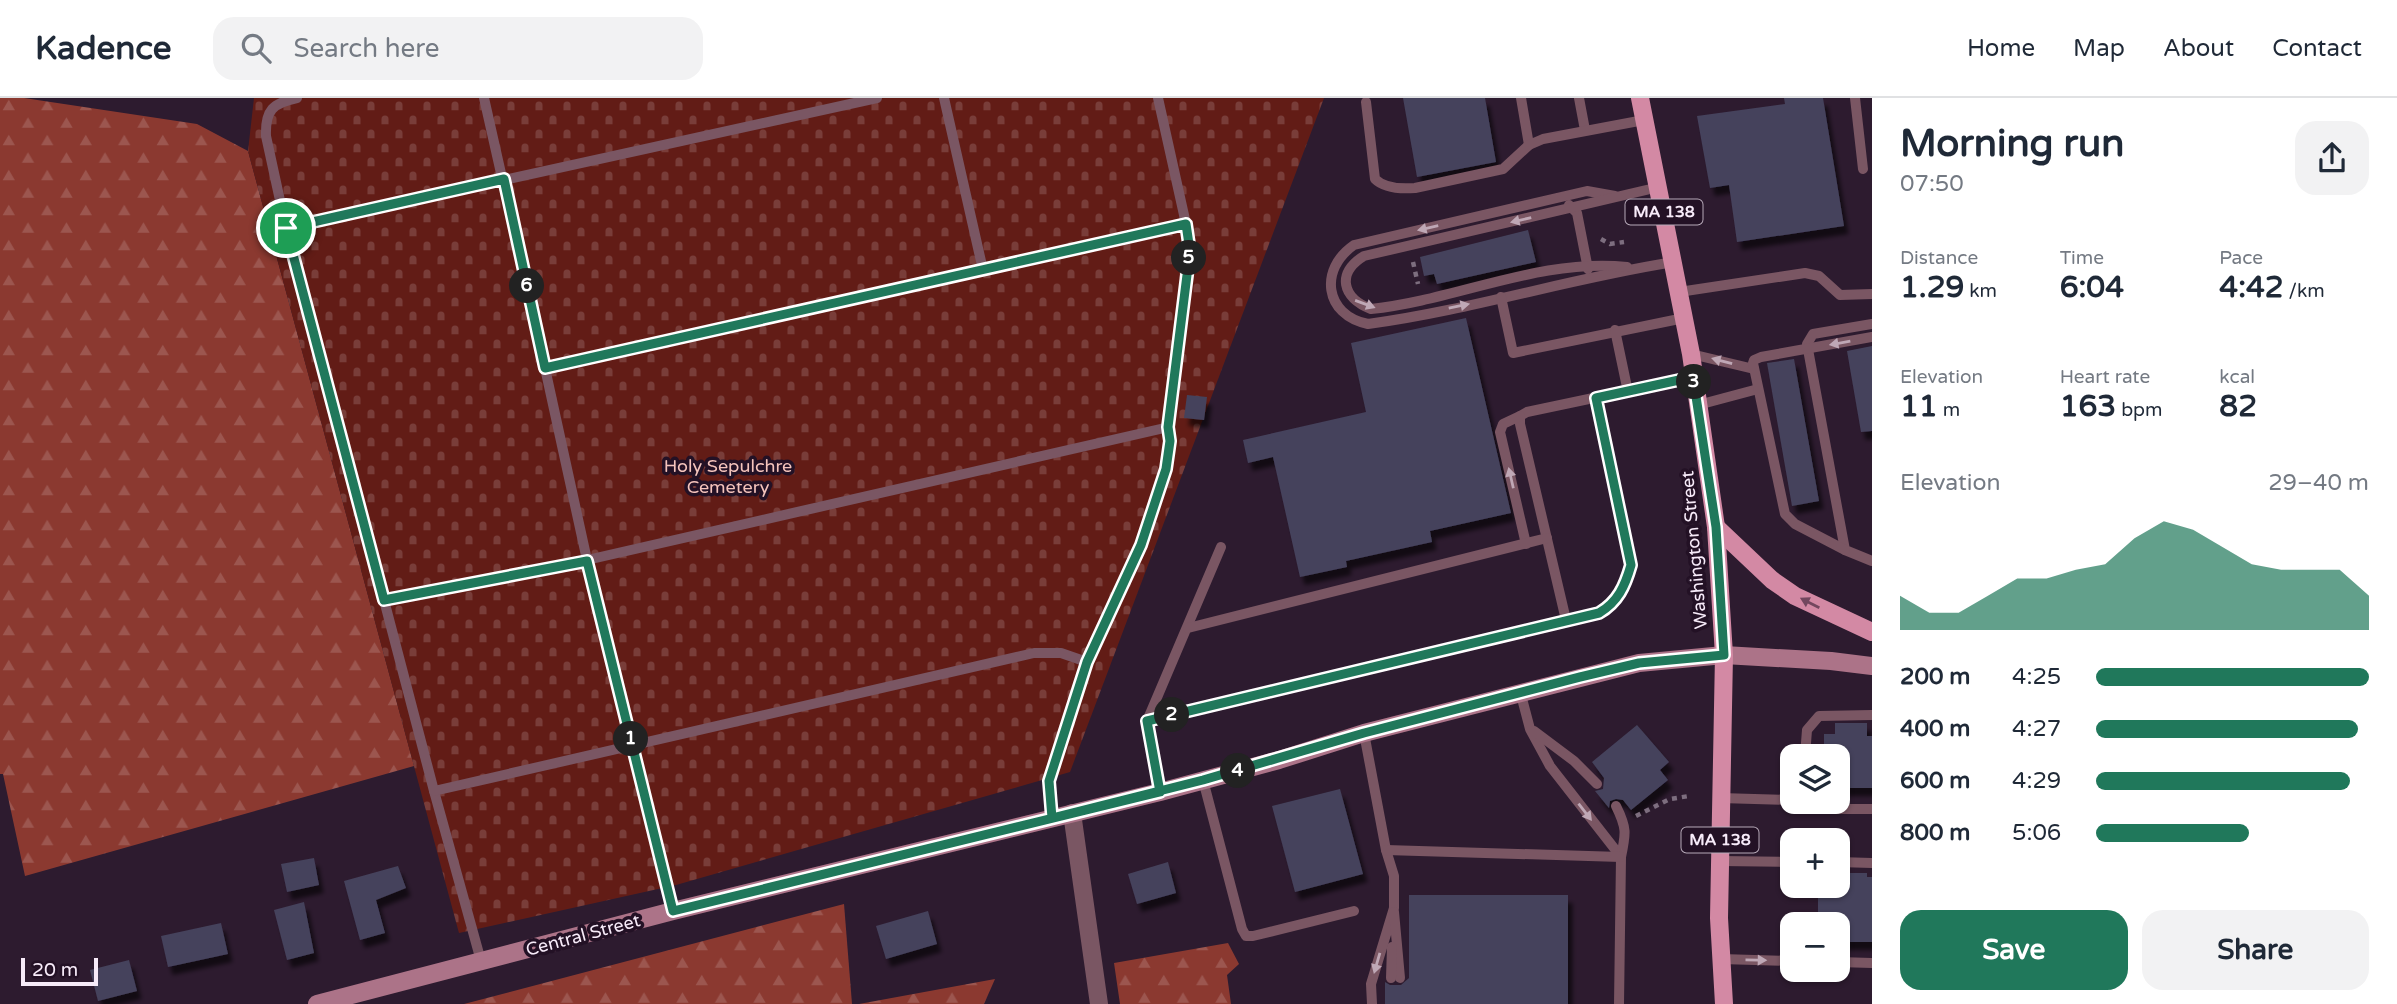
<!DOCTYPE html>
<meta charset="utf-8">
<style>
:root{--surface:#fff;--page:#f2f2f3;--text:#1f2937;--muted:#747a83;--line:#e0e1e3;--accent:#20785b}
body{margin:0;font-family:"Varela Round",sans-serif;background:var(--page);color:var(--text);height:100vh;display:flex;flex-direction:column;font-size:26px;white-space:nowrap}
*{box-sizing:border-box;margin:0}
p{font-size:23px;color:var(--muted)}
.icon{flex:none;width:38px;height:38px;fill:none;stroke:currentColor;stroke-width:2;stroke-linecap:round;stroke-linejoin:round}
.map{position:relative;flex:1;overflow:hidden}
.drawer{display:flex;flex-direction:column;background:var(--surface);width:525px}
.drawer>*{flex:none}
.tools{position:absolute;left:1780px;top:646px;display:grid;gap:14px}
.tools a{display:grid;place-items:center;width:70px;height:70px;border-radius:14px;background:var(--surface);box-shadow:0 2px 5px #0004;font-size:35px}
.scale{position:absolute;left:21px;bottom:18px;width:77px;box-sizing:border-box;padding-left:7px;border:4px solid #f7ebf9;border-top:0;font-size:19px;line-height:24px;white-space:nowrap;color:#f7ebf9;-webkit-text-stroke:5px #231125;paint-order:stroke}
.pin{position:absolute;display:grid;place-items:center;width:60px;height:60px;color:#fff;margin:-30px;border:4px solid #fff;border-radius:50%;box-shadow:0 2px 7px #0007}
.km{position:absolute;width:35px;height:35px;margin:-18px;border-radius:50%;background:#222;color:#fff;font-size:19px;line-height:35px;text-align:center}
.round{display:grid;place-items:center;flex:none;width:74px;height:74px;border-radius:21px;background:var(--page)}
.head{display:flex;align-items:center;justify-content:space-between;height:119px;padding:0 28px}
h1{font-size:38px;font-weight:800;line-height:52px}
.figures{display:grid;grid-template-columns:repeat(3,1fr);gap:10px;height:119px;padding:7px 28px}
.figures div{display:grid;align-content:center}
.figures b{font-size:30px;font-weight:800}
.figures small{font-size:19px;font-weight:400}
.figures p{font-size:19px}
.chart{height:196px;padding:14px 28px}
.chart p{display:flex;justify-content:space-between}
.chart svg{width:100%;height:126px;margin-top:7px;fill:var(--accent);opacity:.7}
.action{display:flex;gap:14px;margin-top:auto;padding:14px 28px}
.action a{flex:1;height:80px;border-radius:21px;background:var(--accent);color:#fff;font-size:28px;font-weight:800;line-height:80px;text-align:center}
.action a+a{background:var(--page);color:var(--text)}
ul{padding:0 28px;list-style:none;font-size:23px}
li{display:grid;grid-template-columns:112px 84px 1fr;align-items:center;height:52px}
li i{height:18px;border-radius:9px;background:var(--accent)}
header{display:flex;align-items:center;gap:42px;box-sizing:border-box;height:98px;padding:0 35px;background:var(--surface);border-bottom:2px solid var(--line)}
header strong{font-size:33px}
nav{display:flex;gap:38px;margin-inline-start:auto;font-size:24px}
.search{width:490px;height:63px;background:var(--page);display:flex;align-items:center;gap:18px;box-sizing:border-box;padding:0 24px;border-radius:21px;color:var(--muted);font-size:26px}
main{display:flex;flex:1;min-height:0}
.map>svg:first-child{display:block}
</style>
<header>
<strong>Kadence</strong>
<div class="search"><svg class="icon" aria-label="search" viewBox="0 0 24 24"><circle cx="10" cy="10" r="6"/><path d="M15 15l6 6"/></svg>Search here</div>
<nav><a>Home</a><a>Map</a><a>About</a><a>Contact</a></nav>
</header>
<main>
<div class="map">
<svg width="1872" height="906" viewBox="0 0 1872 906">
<defs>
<pattern id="forest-firs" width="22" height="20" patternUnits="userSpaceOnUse" patternTransform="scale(1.75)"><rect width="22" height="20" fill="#8b3930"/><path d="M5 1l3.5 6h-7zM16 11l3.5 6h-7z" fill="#9c564f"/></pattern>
<pattern id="cemetery-stones" width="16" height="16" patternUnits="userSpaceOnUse" patternTransform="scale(1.75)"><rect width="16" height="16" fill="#621c16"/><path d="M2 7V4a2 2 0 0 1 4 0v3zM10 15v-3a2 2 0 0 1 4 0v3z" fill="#793d39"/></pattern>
<filter id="shadow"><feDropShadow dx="4.5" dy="8" stdDeviation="2" flood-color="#0009"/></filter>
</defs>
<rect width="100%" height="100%" fill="#2d1b2f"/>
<g fill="url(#forest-firs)">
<path d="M 0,0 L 24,0 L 197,26 L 248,53 L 414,668 L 25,778 L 3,676 L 0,676 Z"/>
<path d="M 844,806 L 852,906 L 464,906 Z"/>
<path d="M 1228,845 L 1239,866 L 1227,877 L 1231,906 L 1120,906 L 1114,865 Z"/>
<path d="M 995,881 L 984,906 L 859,906 Z"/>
</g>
<path fill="url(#cemetery-stones)" d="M 254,0 L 1324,0 L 1070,674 L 676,787 L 459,835 L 248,53 Z"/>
<g fill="#45425c" filter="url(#shadow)">
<path d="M 1403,0 L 1485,0 L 1496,64 L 1417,79 Z"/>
<path d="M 1784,0 L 1823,0 L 1844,128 L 1737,144 L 1729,87 L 1710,90 L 1697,18 L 1785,6 Z"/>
<path d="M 1528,132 L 1536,164 L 1437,186 L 1434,176 L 1424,178 L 1420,159 Z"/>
<path d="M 1466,220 L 1511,415 L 1430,433 L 1432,444 L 1346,463 L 1347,469 L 1300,479 L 1273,359 L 1248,365 L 1243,342 L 1366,314 L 1351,245 Z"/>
<path d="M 1872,248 L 1872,333 L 1861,334 L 1847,253 Z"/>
<path d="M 1794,261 L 1819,403 L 1792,408 L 1767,265 Z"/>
<path d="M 1187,297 L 1207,299 L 1204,322 L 1184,320 Z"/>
<path d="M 1835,625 L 1867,625 L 1867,638 L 1872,638 L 1872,690 L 1838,690 L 1838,658 L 1824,658 L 1824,636 L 1835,636 Z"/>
<path d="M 1637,627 L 1669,664 L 1660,672 L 1668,682 L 1631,712 L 1623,702 L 1616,701 L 1610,703 L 1609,710 L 1595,693 L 1603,691 L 1604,680 L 1592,664 Z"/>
<path d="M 1340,691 L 1363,776 L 1295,794 L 1272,708 Z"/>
<path d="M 314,760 L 319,787 L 287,794 L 281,766 Z"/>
<path d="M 1168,764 L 1176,795 L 1137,806 L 1128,776 Z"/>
<path d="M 398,768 L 406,790 L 376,802 L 385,835 L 360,842 L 344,783 Z"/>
<path d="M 1838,775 L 1867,775 L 1867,779 L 1872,779 L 1872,844 L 1838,844 L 1838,826 L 1823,826 L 1823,818 L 1818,817 L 1818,795 L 1823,795 L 1823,788 L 1838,788 Z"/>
<path d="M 1409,797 L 1568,797 L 1568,906 L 1385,906 L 1385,884 L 1390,887 L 1401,887 L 1409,880 Z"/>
<path d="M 304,804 L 314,855 L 287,862 L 274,812 Z"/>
<path d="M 928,813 L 937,846 L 886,861 L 876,828 Z"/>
<path d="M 221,825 L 228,856 L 168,869 L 161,838 Z"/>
<path d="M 129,862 L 137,893 L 98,903 L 90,872 Z"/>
</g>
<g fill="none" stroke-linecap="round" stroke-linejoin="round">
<g stroke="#7d6e7f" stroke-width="4.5" stroke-dasharray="5 5" stroke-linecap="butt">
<path d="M 1601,141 L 1610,146 L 1624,144"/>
<path d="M 1413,164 L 1418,186"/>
<path d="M 1636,718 L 1670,701 L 1689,698"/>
</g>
<g stroke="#7a5663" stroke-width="10">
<path d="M 297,0 C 273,5 265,12 266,38 L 286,130 L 877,0"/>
<path d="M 484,0 L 545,270 L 983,172 L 944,0"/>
<path d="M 1158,0 L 1186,126"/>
<path d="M 1521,0 L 1529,47"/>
<path d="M 1579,0 L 1585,32"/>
<path d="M 1855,0 L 1863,71"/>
<path d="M 1366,4 L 1375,81 C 1384,90 1402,91 1415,90 L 1503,71 L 1529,47 L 1543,41 L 1644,22"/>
<path d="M 1615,98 L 1587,93 L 1354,147 C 1319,171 1324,217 1368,226 C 1471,212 1571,180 1674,164"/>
<path d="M 1569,107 L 1577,115 L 1588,171"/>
<path d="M 286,130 L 384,502"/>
<path d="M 1627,169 C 1539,160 1457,202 1371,211 C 1342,200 1336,175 1364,158 L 1659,89"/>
<path d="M 1679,194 L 1805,175 L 1819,178 L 1840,197 L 1872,196"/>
<path d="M 1501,199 L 1513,255 L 1684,220"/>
<path d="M 1872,226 L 1813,236 L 1807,246 L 1845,452 L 1872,463"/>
<path d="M 1615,232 L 1628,294"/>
<path d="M 1691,256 L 1754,271"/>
<path d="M 545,270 L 587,462 L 1169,329 L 1190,153 L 1186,126 L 983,172"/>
<path d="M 1596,300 L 1631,467 C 1618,511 1608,513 1566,522 L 1520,326 L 1520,318 L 1527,314 L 1693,279"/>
<path d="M 1698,307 L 1758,291"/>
<path d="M 1520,318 L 1503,326 L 1500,334 L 1526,446"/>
<path d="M 1221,449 L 1147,623 L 1566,522"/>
<path d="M 1845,452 L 1795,426 L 1785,416 L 1753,265 L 1754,262 L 1761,259 L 1872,239"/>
<path d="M 1188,530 L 1547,440"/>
<path d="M 1520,593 L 1530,631 L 1550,668 L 1621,759"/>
<path d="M 1147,623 L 1160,694"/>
<path d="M 1534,633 L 1574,663 L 1597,686"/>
<path d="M 1364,635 L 1386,752 L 1394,778 L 1394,810 L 1371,886 L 1372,906"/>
<path d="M 1805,658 L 1807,632 L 1819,618 L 1872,617"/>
<path d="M 1203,682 L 1242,831 L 1246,838 L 1253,838 L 1354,813"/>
<path d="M 434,693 L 481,863"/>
<path d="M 1720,700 L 1792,702"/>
<path d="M 1793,704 L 1820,711 L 1872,711"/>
<path d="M 1616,708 C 1627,730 1626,735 1621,759 L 1619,906"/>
<path d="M 1052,720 L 1049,683 L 1087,564 L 1141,447 L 1169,359 L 1169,329"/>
<path d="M 1386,752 L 1621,759"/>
<path d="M 1720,763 L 1792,764"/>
<path d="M 1838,764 L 1872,765"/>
<path d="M 673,813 L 587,462 L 384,502 L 434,693 L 1034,555 L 1061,555 L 1087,564"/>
<path d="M 1394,814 L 1400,880"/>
<path d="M 1721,861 L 1792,863"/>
<path d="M 1838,864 L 1872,865"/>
<path d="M 1391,880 L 1392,849"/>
</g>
<path stroke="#7a5663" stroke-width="18" d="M 1072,715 L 1099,906"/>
<path stroke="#ac7388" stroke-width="18" d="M 317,906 L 673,813 L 1160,694 L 1279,662 L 1364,635 L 1639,565 L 1724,557 L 1831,563 L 1872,568"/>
<g stroke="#d389a4" stroke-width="18">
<path d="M 1640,0 L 1691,256 L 1716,429 L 1724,557 L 1719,820 L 1724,906"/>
<path d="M 1716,429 L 1772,482 L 1795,498 L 1872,534"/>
</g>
</g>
<defs><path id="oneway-solid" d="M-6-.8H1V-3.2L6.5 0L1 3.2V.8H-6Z" transform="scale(1.75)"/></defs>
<g fill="#bfa8b6">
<use href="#oneway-solid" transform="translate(1521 122) rotate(167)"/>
<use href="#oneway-solid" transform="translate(1428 130) rotate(167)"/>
<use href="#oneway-solid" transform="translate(1365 206) rotate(20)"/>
<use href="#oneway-solid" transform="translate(1459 208) rotate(-12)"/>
<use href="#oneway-solid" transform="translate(1840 245) rotate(170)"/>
<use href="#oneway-solid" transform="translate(1722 263) rotate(-165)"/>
<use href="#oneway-solid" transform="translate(1511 380) rotate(-103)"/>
<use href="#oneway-solid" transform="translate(1585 714) rotate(52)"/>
<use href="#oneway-solid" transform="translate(1756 862) rotate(1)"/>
<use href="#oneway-solid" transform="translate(1377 865) rotate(106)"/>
</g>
<use fill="#72475e" href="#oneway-solid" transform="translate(1810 505) rotate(-153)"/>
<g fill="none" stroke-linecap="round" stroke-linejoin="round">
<g stroke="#fff" stroke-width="14">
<path id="route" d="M 286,130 L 384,502 L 587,463 L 673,813 L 1160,694 L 1147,623 L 1599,515 C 1618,504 1625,488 1631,467 L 1596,300 L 1693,279 L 1716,429 L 1724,557 L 1639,565 L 1580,579 L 1364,635 L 1203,682 L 1052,720 L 1049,683 L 1087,564 L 1141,447 L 1166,371 L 1170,343 L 1168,329 L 1190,153 L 1186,126 L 545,270 L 504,81 L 286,130"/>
</g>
<use href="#route" stroke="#20785b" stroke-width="9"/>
</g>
<g text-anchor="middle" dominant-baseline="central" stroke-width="7" stroke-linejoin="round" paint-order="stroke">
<g fill="#231125" stroke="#b7aab9" stroke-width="2">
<rect x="1625.5" y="101.5" width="77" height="25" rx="5"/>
<rect x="1681.5" y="729.5" width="77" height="25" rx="5"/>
</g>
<g font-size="16" font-weight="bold" fill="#f7ebf9">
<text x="1664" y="114">MA 138</text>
<text x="1720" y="742">MA 138</text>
</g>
<g font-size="18" fill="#f5c4bc" stroke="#231125">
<text x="728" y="368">Holy Sepulchre<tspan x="728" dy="21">Cemetery</tspan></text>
</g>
<g font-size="18" fill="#f7ebf9" stroke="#231125">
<text transform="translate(1694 452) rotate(-95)">Washington Street</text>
<text transform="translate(583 837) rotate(-15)">Central Street</text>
</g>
</g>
</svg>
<div class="tools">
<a><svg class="icon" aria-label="layers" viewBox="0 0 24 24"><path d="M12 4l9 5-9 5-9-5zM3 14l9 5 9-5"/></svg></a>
<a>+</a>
<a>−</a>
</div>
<div class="scale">20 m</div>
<div class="pin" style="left:286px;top:130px;background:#1e9e55"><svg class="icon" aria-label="arrive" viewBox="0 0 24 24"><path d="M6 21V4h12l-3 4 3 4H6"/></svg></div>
<b class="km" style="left:631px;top:641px">1</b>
<b class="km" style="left:1172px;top:617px">2</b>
<b class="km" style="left:1694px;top:284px">3</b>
<b class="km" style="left:1238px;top:673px">4</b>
<b class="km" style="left:1189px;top:160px">5</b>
<b class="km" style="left:527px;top:188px">6</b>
</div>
<section class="drawer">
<div class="head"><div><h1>Morning run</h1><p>07:50</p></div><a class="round"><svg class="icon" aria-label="share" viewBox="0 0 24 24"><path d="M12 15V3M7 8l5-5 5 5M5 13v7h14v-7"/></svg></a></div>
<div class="figures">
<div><p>Distance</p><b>1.29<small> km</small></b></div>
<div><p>Time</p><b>6:04</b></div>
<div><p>Pace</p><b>4:42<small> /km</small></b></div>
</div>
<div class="figures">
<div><p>Elevation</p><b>11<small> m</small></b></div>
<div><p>Heart rate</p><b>163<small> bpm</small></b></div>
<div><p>kcal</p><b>82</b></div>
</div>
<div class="chart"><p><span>Elevation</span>29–40 m</p>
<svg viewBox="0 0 160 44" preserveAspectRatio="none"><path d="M0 44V32L10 38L20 38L30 32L40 26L50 26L60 23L70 21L80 12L90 6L100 9L110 15L120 21L130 23L140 23L150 23L160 32V44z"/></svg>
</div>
<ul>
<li><b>200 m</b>4:25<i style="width:100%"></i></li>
<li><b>400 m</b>4:27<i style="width:96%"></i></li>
<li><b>600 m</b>4:29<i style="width:93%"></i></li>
<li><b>800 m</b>5:06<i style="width:56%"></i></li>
</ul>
<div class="action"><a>Save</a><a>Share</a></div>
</section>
</main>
